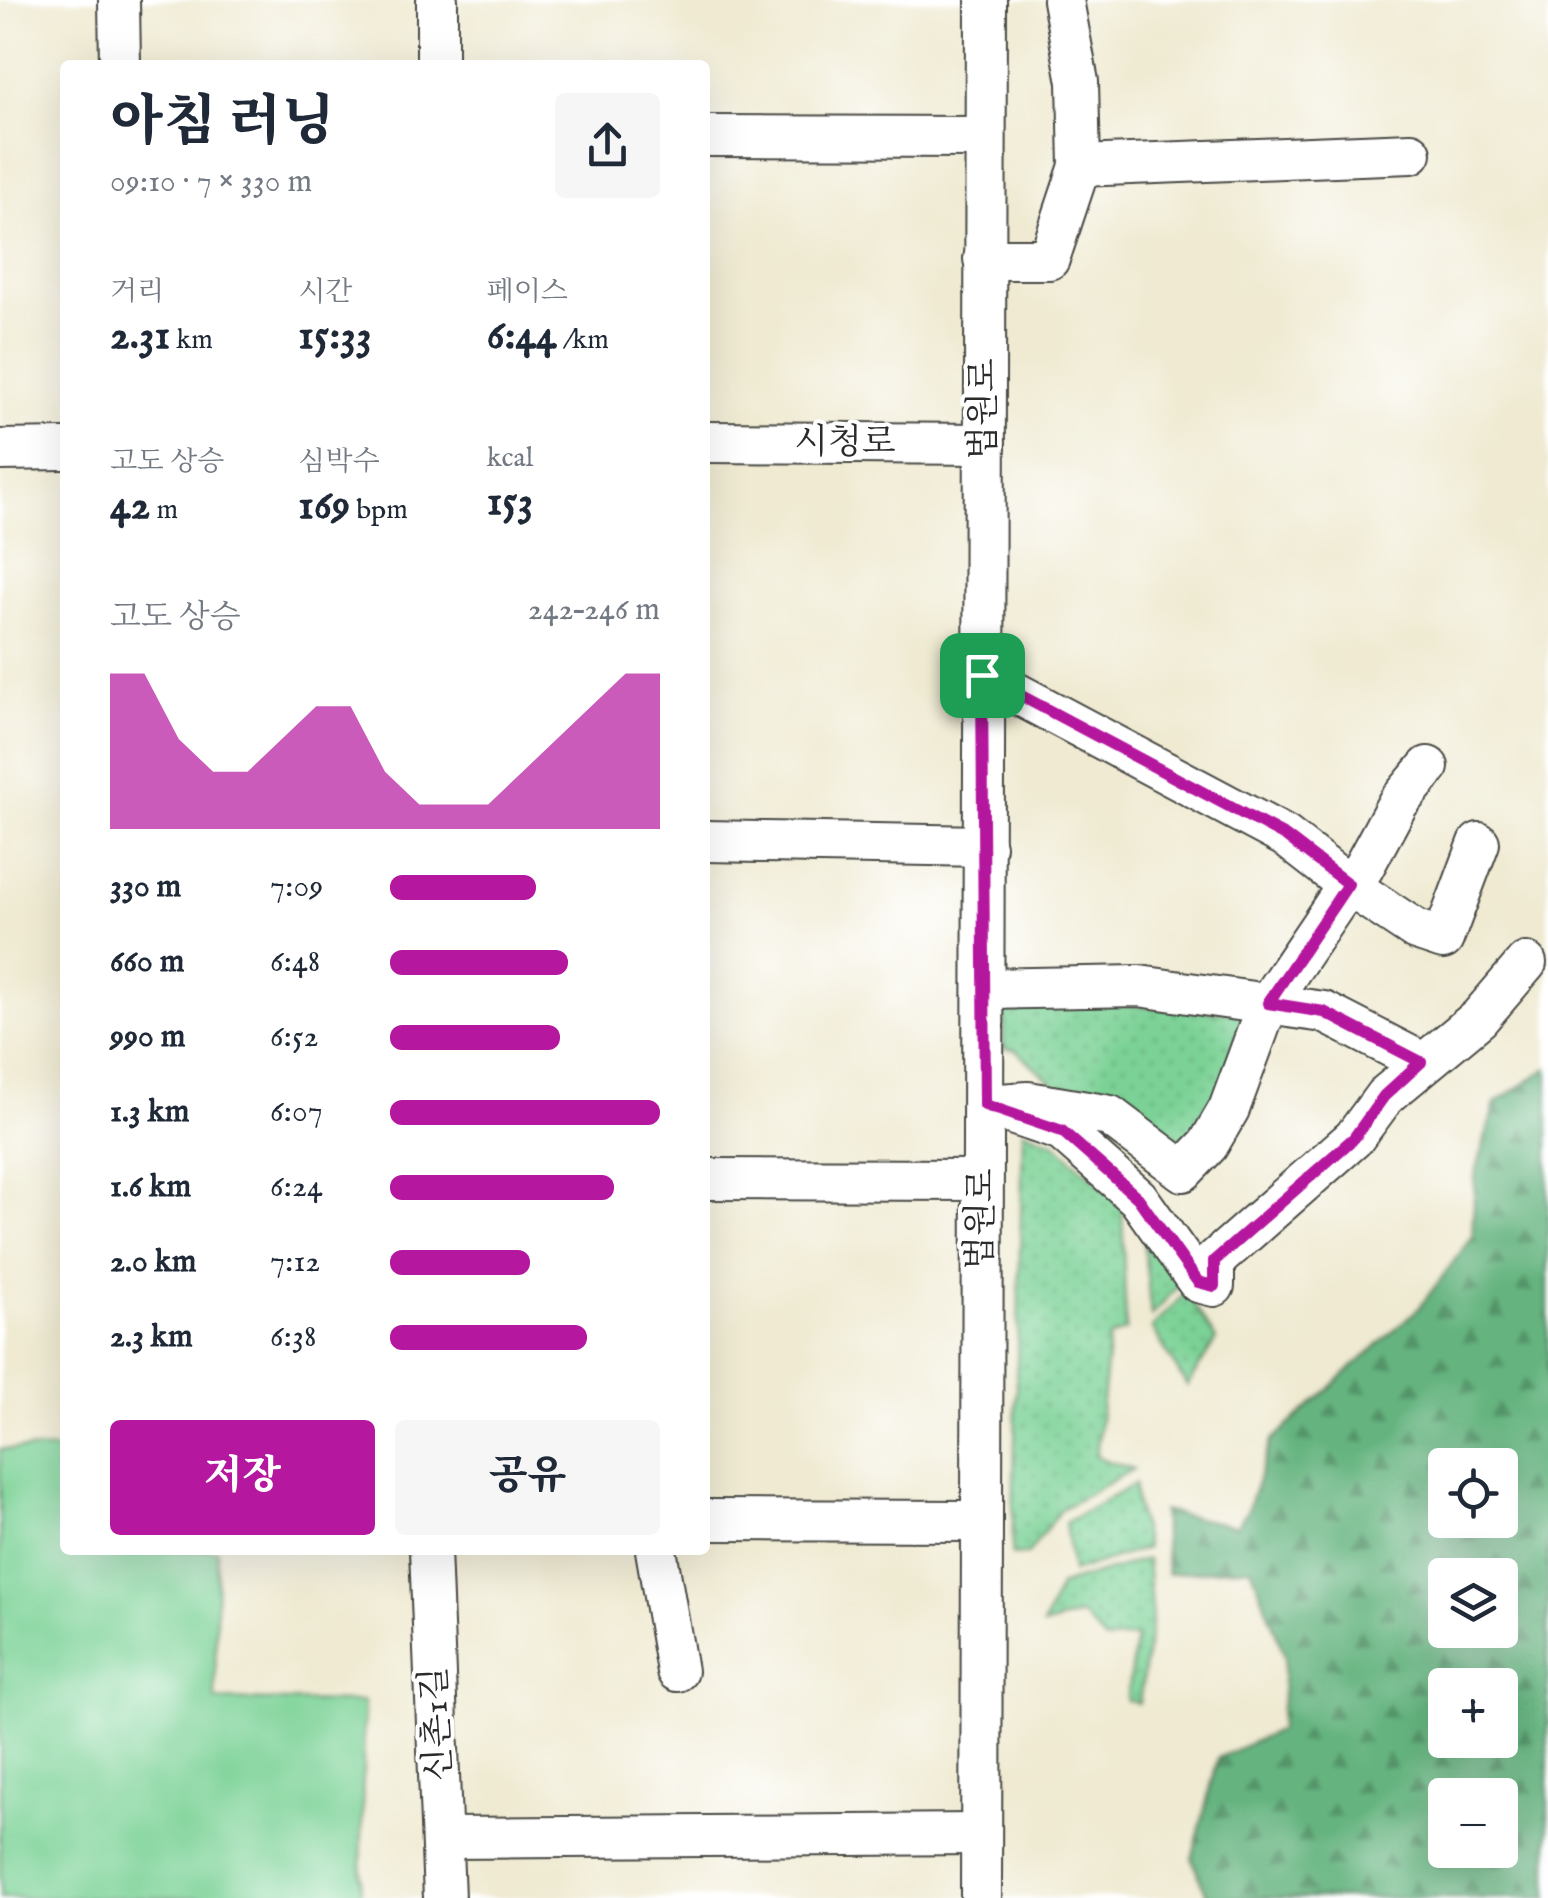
<!DOCTYPE html>
<html lang="ko">
<meta charset="utf-8">
<style>
:root{--surface:#fff;--page:#f6f6f7;--text:#1f2937;--muted:#747a83;--accent:#b5179e}
body{margin:0;font-family:"IM FELL English","Noto Serif KR",serif;background:var(--page);color:var(--text);height:100vh;display:flex;flex-direction:column;font-size:38px;white-space:nowrap}
*{box-sizing:border-box;margin:0}
p{font-size:32px;color:var(--muted)}
.icon{flex:none;width:55px;height:55px;fill:none;stroke:currentColor;stroke-width:2;stroke-linecap:round;stroke-linejoin:round}
.map{position:relative;flex:1;overflow:hidden}
.details{position:absolute;left:60px;top:60px;width:650px;height:1495px;display:flex;flex-direction:column;background:var(--surface);border-radius:10px;box-shadow:0 10px 40px #0002}
.details>*{flex:none}
.tools{position:absolute;left:1428px;top:1448px;display:grid;gap:20px}
.tools a{display:grid;place-items:center;width:90px;height:90px;border-radius:10px;background:var(--surface);box-shadow:0 10px 40px #0002;font-size:50px}
.pin{position:absolute;display:grid;place-items:center;width:85px;height:85px;color:#fff;margin:-42px;border-radius:20px;box-shadow:0 5px 15px #0006}
.round{display:grid;place-items:center;flex:none;width:105px;height:105px;border-radius:10px;background:var(--page)}
.headline{display:flex;align-items:center;justify-content:space-between;height:170px;padding:0 50px}
h1{font-size:55px;font-weight:800;line-height:75px}
.stats{display:grid;grid-template-columns:repeat(3,1fr);gap:15px;height:170px;padding:10px 50px}
.stats div{display:grid;align-content:center}
.stats b{font-size:42px;font-weight:800}
.stats small{font-size:28px;font-weight:400}
.stats p{font-size:28px}
.chart{height:280px;padding:20px 50px}
.chart p{display:flex;justify-content:space-between}
.chart svg{width:100%;height:180px;margin-top:10px;fill:var(--accent);opacity:.7}
.button{display:flex;gap:20px;margin-top:auto;padding:20px 50px}
.button a{flex:1;height:115px;border-radius:10px;background:var(--accent);color:#fff;font-size:40px;font-weight:800;line-height:115px;text-align:center}
.button a+a{background:var(--page);color:var(--text)}
ul{padding:0 50px;list-style:none;font-size:32px}
li{display:grid;grid-template-columns:160px 120px 1fr;align-items:center;height:75px}
li i{height:25px;border-radius:12px;background:var(--accent)}
.map>svg:first-child{display:block}
</style>
<div class="map">
<svg width="1548" height="1898" viewBox="0 0 1548 1898">
<defs>
<pattern id="grass-dots" width="8" height="8" patternUnits="userSpaceOnUse" patternTransform="scale(2.5)"><rect width="8" height="8" fill="#7cd296"/><path d="M2 2h.1M6 6h.1" fill="none" stroke="#6bb481" stroke-width="1.8" stroke-linecap="round"/></pattern>
<pattern id="forest-firs" width="22" height="20" patternUnits="userSpaceOnUse" patternTransform="scale(2.5)"><rect width="22" height="20" fill="#65b47f"/><path d="M5 1l3.5 6h-7zM16 11l3.5 6h-7z" fill="#539368"/></pattern>
</defs>
<rect width="100%" height="100%" fill="#fff"/>
<filter id="ink" filterUnits="userSpaceOnUse"><feTurbulence type="fractalNoise" baseFrequency=".01" numOctaves="2"/><feDisplacementMap in="SourceGraphic" scale="20" xChannelSelector="R" yChannelSelector="G"/><feConvolveMatrix kernelMatrix="1 2 1 2 8 2 1 2 1" color-interpolation-filters="sRGB"/></filter>
<filter id="wash" filterUnits="userSpaceOnUse"><feTurbulence type="fractalNoise" baseFrequency=".0048" numOctaves="4" result="noise"/><feDisplacementMap in="SourceGraphic" scale="40" xChannelSelector="R" yChannelSelector="G"/><feGaussianBlur stdDeviation="2.25" result="paint"/><feColorMatrix in="noise" values="0 0 0 0 0 0 0 0 0 0 0 0 0 0 0 0 0 1.4 0 .05"/><feComposite in="paint" operator="in"/></filter>
<g filter="url(#wash)">
<rect width="100%" height="100%" fill="#efead1"/>
<g fill="url(#grass-dots)" stroke="#547e60" stroke-width="2.5">
<path d="M 1006,997 L 1245,1013 L 1202,1139 L 1177,1154 L 1065,1094 L 1016,1050 L 1003,1048 Z"/>
<path d="M 1023,1130 L 1054,1142 L 1122,1205 L 1126,1330 L 1109,1338 L 1096,1457 L 1133,1469 L 1060,1510 L 1028,1554 L 1012,1555 Z"/>
<path d="M 1141,1218 L 1179,1285 L 1151,1316 Z"/>
<path d="M 1186,1292 L 1216,1340 L 1187,1386 L 1152,1328 Z"/>
<path d="M 1135,1484 C 1133,1507 1143,1524 1146,1548 L 1072,1572 L 1065,1523 Z"/>
<path d="M 1147,1559 L 1152,1618 L 1139,1703 L 1126,1700 L 1136,1637 L 1105,1641 L 1081,1615 L 1043,1626 L 1060,1585 Z"/>
</g>
<path fill="url(#forest-firs)" stroke="#487055" stroke-width="2.5" fill-rule="evenodd" d="M 1548,1068 L 1548,1898 L 1208,1898 L 1192,1859 L 1218,1758 L 1279,1730 L 1285,1657 L 1251,1567 L 1167,1574 L 1162,1511 L 1236,1526 L 1247,1511 L 1271,1441 L 1419,1308 L 1472,1237 L 1475,1176 L 1495,1103 ZM 1445,1465 L 1500,1465 L 1500,1520 L 1445,1520 ZM 1445,1575 L 1500,1575 L 1500,1630 L 1445,1630 ZM 1445,1685 L 1500,1685 L 1500,1740 L 1445,1740 ZM 1445,1795 L 1500,1795 L 1500,1850 L 1445,1850 Z"/>
<path fill="#7cd296" stroke="#547e60" stroke-width="2.5" d="M 0,1449 L 65,1450 L 65,1550 L 217,1550 L 215,1700 L 364,1702 L 361,1898 L 0,1898 Z"/>
</g>
<g filter="url(#ink)">
<g fill="none" stroke-linecap="round" stroke-linejoin="round">
<g stroke="#484844" stroke-width="44">
<g id="minor">
<path d="M 119,0 L 120,65"/>
<path d="M 1063,0 L 1078,82 L 1080,166"/>
<path d="M 437,65 L 437,0"/>
<path d="M 705,136 L 983,137"/>
<path d="M 984,259 L 1049,259 L 1080,166 L 1411,153"/>
<path d="M 705,442 L 985,444"/>
<path d="M 0,450 L 65,449"/>
<path d="M 982,675 L 1285,836 L 1348,885 L 1363,868 L 1398,803 L 1428,767"/>
<path d="M 705,841 L 985,846"/>
<path d="M 1479,843 L 1443,939 L 1416,930 L 1348,885 L 1268,1003 L 1229,1109 L 1208,1145 L 1183,1171 L 1110,1116 L 1028,1102 L 985,1105 L 1062,1131 L 1138,1198 L 1198,1282 L 1214,1286 L 1214,1261 L 1354,1138 L 1385,1096 L 1479,1018 L 1526,963"/>
<path d="M 984,989 L 1139,986 L 1324,1012 L 1421,1062"/>
<path d="M 705,1179 L 982,1180"/>
<path d="M 705,1520 L 978,1521"/>
<path d="M 430,1550 L 444,1898"/>
<path d="M 656,1550 L 677,1671"/>
<path d="M 444,1838 L 978,1834"/>
<path d="M 981,1898 L 986,0"/>
</g>
</g>
<use href="#minor" stroke="#fff" stroke-width="40"/>
</g>
</g>
<g fill="none" stroke-linecap="round" stroke-linejoin="round" filter="url(#ink)">
<g stroke="#fff" stroke-width="20">
<path id="route" d="M 982,675 L 1285,836 L 1348,884 L 1268,1003 L 1324,1012 L 1421,1062 L 1384,1096 L 1354,1138 L 1214,1261 L 1214,1286 L 1198,1282 L 1138,1198 L 1062,1131 L 985,1105 Z"/>
</g>
<use href="#route" stroke="#b5179e" stroke-width="12"/>
</g>
<g text-anchor="middle" dominant-baseline="central" stroke-width="8" stroke-linejoin="round" paint-order="stroke">
<g font-size="35" fill="#2b2b2b" stroke="#fff">
<text transform="translate(984 409) rotate(-90)">법원로</text>
<text x="845" y="443">시청로</text>
<text transform="translate(982 1219) rotate(-89)">법원로</text>
<text transform="translate(438 1724) rotate(-93)">신촌1길</text>
</g>
</g>
</svg>
<div class="tools">
<a><svg class="icon" aria-label="locate" viewBox="0 0 24 24"><circle cx="12" cy="12" r="6"/><path d="M12 2v4M12 18v4M2 12h4M18 12h4"/></svg></a>
<a><svg class="icon" aria-label="layers" viewBox="0 0 24 24"><path d="M12 4l9 5-9 5-9-5zM3 14l9 5 9-5"/></svg></a>
<a>+</a>
<a>−</a>
</div>
<div class="pin" style="left:982px;top:675px;background:#1e9e55"><svg class="icon" aria-label="arrive" viewBox="0 0 24 24"><path d="M6 21V4h12l-3 4 3 4H6"/></svg></div>
<section class="details">
<div class="headline"><div><h1>아침 러닝</h1><p>09:10 · 7 × 330 m</p></div><a class="round"><svg class="icon" aria-label="share" viewBox="0 0 24 24"><path d="M12 15V3M7 8l5-5 5 5M5 13v7h14v-7"/></svg></a></div>
<div class="stats">
<div><p>거리</p><b>2.31<small> km</small></b></div>
<div><p>시간</p><b>15:33</b></div>
<div><p>페이스</p><b>6:44<small> /km</small></b></div>
</div>
<div class="stats">
<div><p>고도 상승</p><b>42<small> m</small></b></div>
<div><p>심박수</p><b>169<small> bpm</small></b></div>
<div><p>kcal</p><b>153</b></div>
</div>
<div class="chart"><p><span>고도 상승</span>242–246 m</p>
<svg viewBox="0 0 160 44" preserveAspectRatio="none"><path d="M0 44V6L10 6L20 22L30 30L40 30L50 22L60 14L70 14L80 30L90 38L100 38L110 38L120 30L130 22L140 14L150 6L160 6V44z"/></svg>
</div>
<ul>
<li><b>330 m</b>7:09<i style="width:54%"></i></li>
<li><b>660 m</b>6:48<i style="width:66%"></i></li>
<li><b>990 m</b>6:52<i style="width:63%"></i></li>
<li><b>1.3 km</b>6:07<i style="width:100%"></i></li>
<li><b>1.6 km</b>6:24<i style="width:83%"></i></li>
<li><b>2.0 km</b>7:12<i style="width:52%"></i></li>
<li><b>2.3 km</b>6:38<i style="width:73%"></i></li>
</ul>
<div class="button"><a>저장</a><a>공유</a></div>
</section>
</div>
